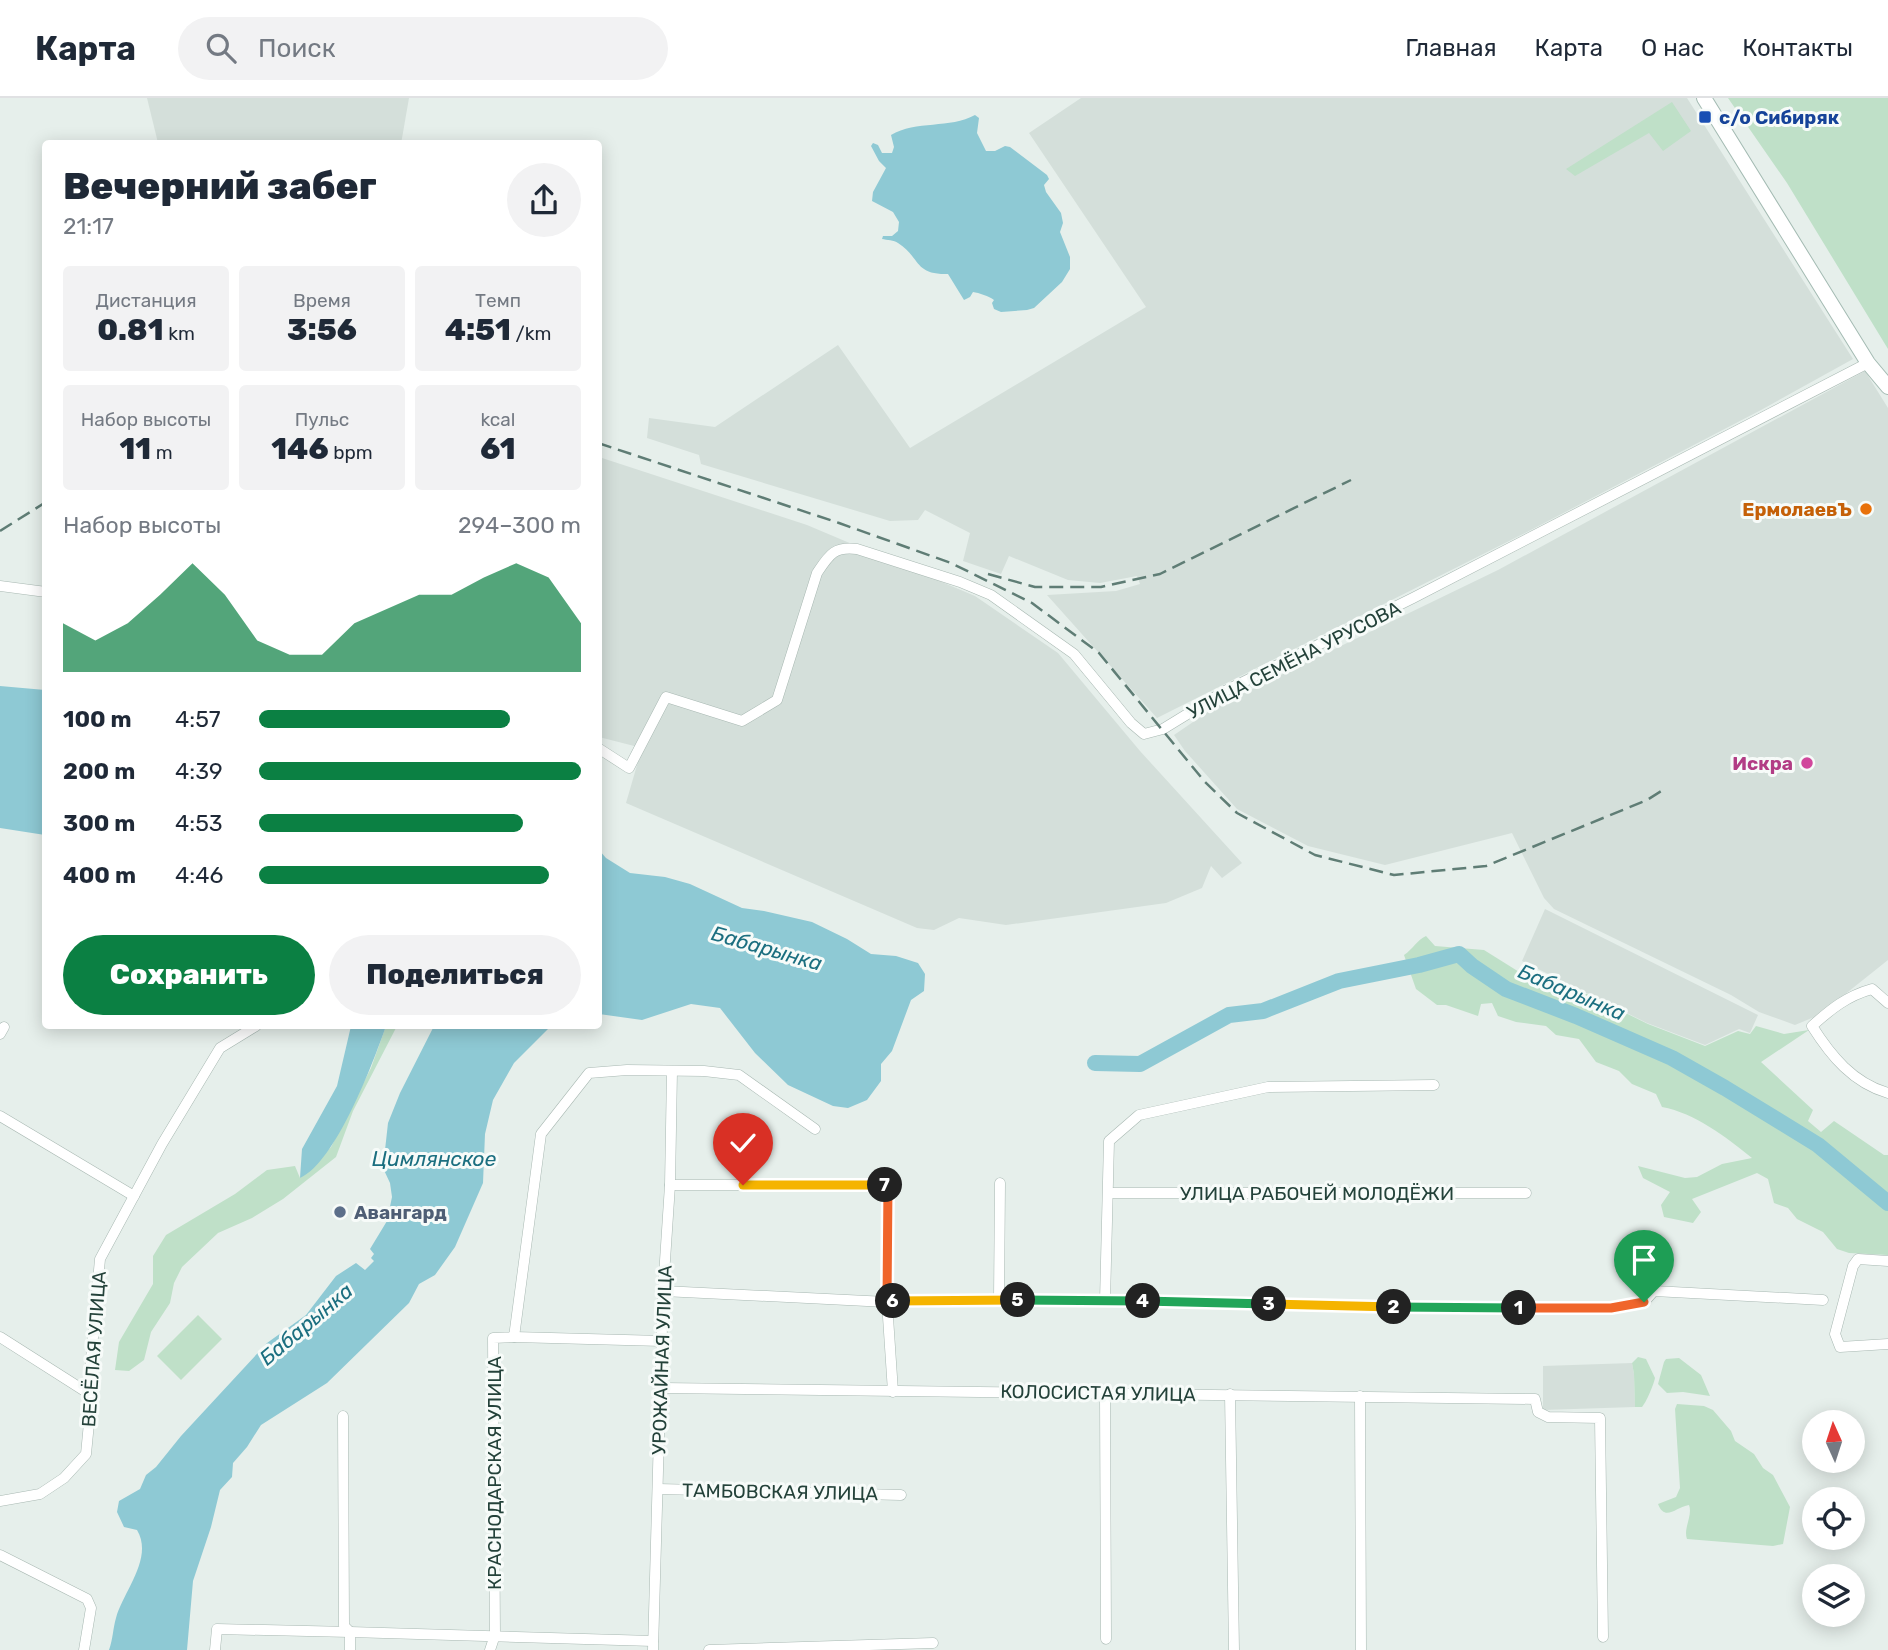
<!DOCTYPE html>
<html lang="ru">
<meta charset="utf-8">
<style>
:root{--surface:#fff;--page:#f2f2f3;--text:#1f2937;--muted:#747a83;--line:#e0e1e3;--accent:#0b8043}
body{margin:0;font-family:Rubik,sans-serif;background:var(--page);color:var(--text);height:100vh;display:flex;flex-direction:column;font-size:26px;white-space:nowrap}
*{box-sizing:border-box;margin:0}
p{font-size:23px;color:var(--muted)}
.icon{flex:none;width:38px;height:38px;fill:none;stroke:currentColor;stroke-width:2;stroke-linecap:round;stroke-linejoin:round}
.map{position:relative;flex:1;overflow:hidden}
.panel{position:absolute;left:42px;top:42px;width:560px;height:889px;display:flex;flex-direction:column;background:var(--surface);border-radius:7px;box-shadow:0 4px 18px #0003}
.panel>*{flex:none}
.needle{width:46px;rotate:357deg}
.buttons{position:absolute;left:1802px;top:1312px;display:grid;gap:14px}
.buttons a{display:grid;place-items:center;width:63px;height:63px;border-radius:50%;background:var(--surface);box-shadow:0 4px 18px #0003;font-size:35px}
.pin{position:absolute;display:grid;place-items:center;width:60px;height:60px;color:#fff;margin:-72px -30px;border-radius:50% 50% 50% 0;rotate:-45deg;box-shadow:0 0 7px #0007}
.pin .icon{rotate:45deg}
.km{position:absolute;width:35px;height:35px;margin:-18px;border-radius:50%;background:#222;color:#fff;font-size:19px;line-height:35px;text-align:center}
.round{display:grid;place-items:center;flex:none;width:74px;height:74px;border-radius:37px;background:var(--page)}
.summary{display:flex;align-items:center;justify-content:space-between;height:119px;padding:0 21px}
h1{font-size:38px;font-weight:800;line-height:52px}
.stats{display:grid;grid-template-columns:repeat(3,1fr);gap:10px;height:119px;padding:7px 21px}
.stats div{display:grid;align-content:center;border-radius:7px;background:var(--page);text-align:center}
.stats b{font-size:30px;font-weight:800}
.stats small{font-size:19px;font-weight:400}
.stats p{font-size:19px}
.chart{height:196px;padding:14px 21px}
.chart p{display:flex;justify-content:space-between}
.chart svg{width:100%;height:126px;margin-top:7px;fill:var(--accent);opacity:.7}
.action{display:flex;gap:14px;margin-top:auto;padding:14px 21px}
.action a{flex:1;height:80px;border-radius:42px;background:var(--accent);color:#fff;font-size:28px;font-weight:800;line-height:80px;text-align:center}
.action a+a{background:var(--page);color:var(--text)}
ul{padding:0 21px;list-style:none;font-size:23px}
li{display:grid;grid-template-columns:112px 84px 1fr;align-items:center;height:52px}
li i{height:18px;border-radius:9px;background:var(--accent)}
header{display:flex;align-items:center;gap:42px;box-sizing:border-box;height:98px;padding:0 35px;background:var(--surface);border-bottom:2px solid var(--line)}
header strong{font-size:33px}
nav{display:flex;gap:38px;margin-inline-start:auto;font-size:24px}
.search{width:490px;height:63px;background:var(--page);display:flex;align-items:center;gap:18px;box-sizing:border-box;padding:0 24px;border-radius:38px;color:var(--muted);font-size:26px}
.map>svg:first-child{display:block}
</style>
<header>
<strong>Карта</strong>
<div class="search"><svg class="icon" aria-label="search" viewBox="0 0 24 24"><circle cx="10" cy="10" r="6"/><path d="M15 15l6 6"/></svg>Поиск</div>
<nav><a>Главная</a><a>Карта</a><a>О нас</a><a>Контакты</a></nav>
</header>
<div class="map">
<svg width="1888" height="1552" viewBox="0 0 1888 1552">
<rect width="100%" height="100%" fill="#e6efeb"/>
<g fill="#d4dfda">
<path d="M 147,0 L 409,0 L 401,46 L 158,45 Z"/>
<path d="M 1081,0 L 1687,0 L 1853,261 L 1761,312 L 1527,434 L 1157,620 L 1047,497 L 1116,493 L 1140,486 L 1137,478 L 1100,485 L 1068,482 L 1009,458 L 1001,476 L 963,463 L 970,435 L 925,412 L 918,422 L 890,423 L 701,366 L 699,357 L 647,340 L 649,320 L 715,329 L 838,247 L 910,350 L 1146,209 L 1029,35 Z"/>
<path d="M 1865,273 L 1888,310 L 1888,862 L 1819,917 L 1795,927 L 1759,914 L 1731,897 L 1554,811 L 1544,800 L 1512,735 L 1385,767 L 1308,748 L 1237,711 L 1185,653 L 1174,637 L 1215,609 L 1498,472 Z"/>
<path d="M 599,359 L 807,427 L 975,498 L 1058,555 L 1140,653 L 1242,765 L 1222,780 L 1211,768 L 1202,790 L 1166,805 L 1006,827 L 959,820 L 934,832 L 917,830 L 626,705 L 642,650 L 599,639 Z"/>
<path d="M 1545,811 L 1758,917 L 1750,935 L 1739,931 L 1705,947 L 1647,925 L 1522,863 Z"/>
<path d="M 1632,1265 L 1634,1276 L 1635,1309 L 1543,1312 L 1543,1268 Z"/>
</g>
<g fill="#bfe0c8">
<path d="M 1728,0 L 1888,0 L 1888,251 L 1787,85 Z"/>
<path d="M 1672,4 L 1691,33 L 1663,53 L 1649,35 L 1575,78 L 1566,71 Z"/>
<path d="M 1426,838 L 1435,848 L 1484,852 L 1540,887 L 1587,896 L 1648,926 L 1705,948 L 1738,933 L 1750,936 L 1756,928 L 1784,936 L 1809,932 L 1761,964 L 1813,1012 L 1808,1023 L 1821,1034 L 1834,1023 L 1884,1057 L 1888,1057 L 1888,1157 L 1849,1155 L 1837,1151 L 1823,1134 L 1797,1121 L 1788,1110 L 1774,1105 L 1768,1081 L 1757,1075 L 1692,1101 L 1701,1114 L 1693,1125 L 1664,1119 L 1661,1107 L 1670,1094 L 1643,1080 L 1638,1068 L 1685,1080 L 1697,1079 L 1722,1066 L 1752,1060 C 1726,1039 1695,1015 1662,1009 L 1656,996 L 1632,986 L 1619,973 L 1596,964 L 1579,941 L 1556,937 L 1546,928 L 1516,924 L 1498,918 L 1492,905 L 1481,906 L 1478,918 L 1446,907 L 1437,907 L 1416,891 L 1404,857 C 1413,851 1417,842 1426,838 Z"/>
<path d="M 386,928 L 397,928 L 353,1013 L 336,1059 L 283,1101 L 252,1120 L 218,1135 L 182,1169 L 174,1185 L 170,1205 L 151,1234 L 144,1262 L 129,1273 L 115,1272 L 119,1244 L 153,1186 L 153,1158 L 166,1137 L 235,1096 L 267,1072 L 295,1068 L 300,1080 L 331,1049 L 371,970 Z"/>
<path d="M 198,1217 L 222,1241 L 181,1282 L 157,1258 Z"/>
<path d="M 1638,1259 L 1646,1261 L 1655,1280 C 1654,1286 1646,1305 1642,1309 L 1635,1309 L 1634,1276 L 1632,1265 Z"/>
<path d="M 1679,1260 L 1701,1277 L 1710,1298 L 1683,1294 L 1667,1295 L 1658,1286 L 1664,1264 L 1666,1261 Z"/>
<path d="M 1677,1306 L 1704,1308 L 1713,1312 L 1731,1333 L 1735,1343 L 1754,1356 L 1763,1370 L 1773,1377 L 1790,1409 L 1783,1446 L 1773,1448 L 1687,1441 C 1683,1430 1693,1418 1689,1407 C 1676,1409 1665,1424 1658,1406 L 1676,1399 L 1680,1390 L 1675,1311 Z"/>
</g>
<g fill="#8ec9d4">
<path d="M 975,17 L 979,20 L 977,35 L 986,53 L 995,53 L 1005,48 L 1010,49 L 1047,77 L 1049,81 L 1044,87 L 1046,94 L 1061,115 L 1063,125 L 1060,134 L 1070,159 L 1070,171 L 1062,184 L 1034,210 L 1027,212 L 1001,214 L 994,211 L 992,205 L 994,202 C 989,198 979,195 973,194 L 970,199 L 964,202 L 948,176 C 914,177 921,160 898,145 C 894,142 887,142 882,141 L 883,138 L 892,138 L 898,133 L 899,124 L 893,114 L 872,103 L 873,94 L 886,70 L 879,63 L 871,48 L 873,45 L 878,47 L 882,55 L 892,55 L 894,49 L 891,37 C 916,22 950,31 975,17 Z"/>
<path d="M 0,588 L 45,592 L 45,737 L 0,730 Z"/>
<path d="M 599,752 L 606,760 L 630,775 L 665,779 L 690,786 L 742,810 L 764,813 L 812,824 L 847,841 L 871,856 L 896,858 L 918,865 L 925,876 L 924,893 L 911,902 L 892,953 L 881,966 L 881,983 L 867,1002 L 848,1010 L 833,1008 L 788,987 L 755,955 L 720,910 L 691,906 L 642,922 L 599,916 Z"/>
<path d="M 351,928 L 386,928 C 373,965 336,1064 300,1080 L 302,1051 L 337,988 Z"/>
<path d="M 434,928 L 551,928 L 514,965 L 493,1002 L 485,1036 L 483,1085 L 455,1149 L 435,1177 L 419,1186 L 409,1205 L 327,1285 L 261,1327 L 247,1349 L 233,1365 L 232,1379 L 220,1392 L 211,1429 L 193,1483 L 187,1552 L 109,1552 C 113,1541 113,1530 116,1520 C 123,1494 154,1460 137,1432 L 124,1429 L 117,1414 L 119,1403 L 140,1391 L 146,1377 L 156,1369 L 181,1338 L 267,1245 L 306,1217 L 336,1178 L 356,1165 L 365,1172 L 374,1163 L 371,1160 L 374,1156 L 370,1151 L 387,1123 L 392,1099 L 390,1085 L 383,1070 L 388,1025 L 400,995 Z"/>
</g>
<g fill="none" stroke-linecap="round" stroke-linejoin="round">
<path stroke="#8ec9d4" stroke-width="16" d="M 1095,965 L 1140,966 L 1229,917 L 1263,913 L 1339,883 L 1419,867 L 1459,856 L 1472,868 L 1506,891 L 1576,918 L 1672,960 L 1725,990 L 1818,1047 L 1888,1105"/>
<g stroke="#a8b8b2" stroke-width="11">
<g id="street">
<path d="M 0,488 L 46,494"/>
<path d="M 598,650 L 629,670 L 666,599 L 742,623 L 777,602 L 817,475 C 829,457 834,448 857,451 L 960,484 L 991,497 L 1074,556 L 1131,625 L 1144,636 L 1163,631 L 1225,593 L 1413,500 L 1868,265"/>
<path d="M 1888,905 L 1872,891 C 1847,898 1831,911 1812,928 C 1831,958 1853,985 1888,995"/>
<path d="M 0,936 L 4,929"/>
<path d="M 0,1018 L 134,1098"/>
<path d="M 670,1087 L 888,1087 L 887,1204 L 893,1294"/>
<path d="M 1109,1095 L 1526,1095"/>
<path d="M 1888,1163 L 1858,1161 L 1853,1168 L 1835,1236 L 1840,1249 L 1888,1246"/>
<path d="M 663,1193 L 887,1204 L 1089,1202 L 1430,1210 L 1610,1210 L 1644,1204 L 1654,1193 L 1823,1202"/>
<path d="M 999,1201 L 1000,1085"/>
<path d="M 1105,1203 L 1109,1043 L 1139,1017 L 1268,989 L 1434,987"/>
<path d="M 0,1239 L 88,1295"/>
<path d="M 514,1239 L 662,1243"/>
<path d="M 662,1290 L 1535,1301 L 1538,1314 L 1548,1319 L 1600,1320 L 1603,1539"/>
<path d="M 1105,1296 L 1106,1541"/>
<path d="M 1230,1296 L 1234,1552"/>
<path d="M 1360,1298 L 1361,1552"/>
<path d="M 343,1318 L 344,1528 L 350,1534"/>
<path d="M 658,1391 L 901,1397"/>
<path d="M 0,1403 L 40,1396 L 64,1380 L 86,1356 L 89,1325 L 88,1295 L 100,1161 L 162,1046 L 220,950 L 256,928"/>
<path d="M 0,1457 L 87,1501 L 91,1510 L 84,1552"/>
<path d="M 215,1552 L 217,1531 L 350,1534"/>
<path d="M 350,1552 L 350,1534 L 653,1543"/>
<path d="M 490,1552 L 495,1537 L 493,1240 L 514,1239 L 541,1036 L 589,975 L 627,972 L 704,973 L 739,977 L 815,1031"/>
<path d="M 653,1552 L 663,1193 L 670,1087 L 672,973"/>
<path d="M 709,1552 L 933,1545"/>
</g>
</g>
<g stroke="#a4bbb3" stroke-width="16">
<path id="secondary" d="M 1704,0 L 1868,265 L 1888,289"/>
</g>
<use href="#street" stroke="#fff" stroke-width="10"/>
<use href="#secondary" stroke="#fff" stroke-width="14"/>
<g stroke="#5f7d75" stroke-width="2.5" stroke-dasharray="14 7" stroke-linecap="butt">
<path d="M 598,345 L 839,425 L 951,465 L 1032,505 L 1099,555 L 1205,684 L 1237,715 L 1315,757 L 1394,777 L 1486,768 L 1647,702 L 1663,692"/>
<path d="M 0,433 L 46,404"/>
<path d="M 988,476 L 1035,489 L 1101,489 L 1160,476 L 1351,382"/>
</g>
</g>
<g fill="none" stroke-linecap="round" stroke-linejoin="round">
<g stroke="#fff" stroke-width="14">
<path id="split-1" d="M 1519,1210 L 1611,1210 L 1644,1204"/>
</g>
<g stroke="#fff" stroke-width="14">
<path id="split-2" d="M 1394,1209 L 1519,1210"/>
</g>
<g stroke="#fff" stroke-width="14">
<path id="split-3" d="M 1269,1206 L 1394,1209"/>
</g>
<g stroke="#fff" stroke-width="14">
<path id="split-4" d="M 1143,1203 L 1269,1206"/>
</g>
<g stroke="#fff" stroke-width="14">
<path id="split-5" d="M 1018,1202 L 1143,1203"/>
</g>
<g stroke="#fff" stroke-width="14">
<path id="split-6" d="M 893,1203 L 1018,1202"/>
</g>
<g stroke="#fff" stroke-width="14">
<path id="split-7" d="M 885,1087 L 888,1087 L 887,1203 L 893,1203"/>
</g>
<g stroke="#fff" stroke-width="14">
<path id="split-8" d="M 743,1087 L 885,1087"/>
</g>
<use href="#split-1" stroke="#f0652b" stroke-width="9"/>
<use href="#split-2" stroke="#22a559" stroke-width="9"/>
<use href="#split-3" stroke="#f5b400" stroke-width="9"/>
<use href="#split-4" stroke="#22a559" stroke-width="9"/>
<use href="#split-5" stroke="#22a559" stroke-width="9"/>
<use href="#split-6" stroke="#f5b400" stroke-width="9"/>
<use href="#split-7" stroke="#f0652b" stroke-width="9"/>
<use href="#split-8" stroke="#f5b400" stroke-width="9"/>
</g>
<rect fill="#1a4fb4" stroke="#f7fbf9" stroke-width="2.5" x="1698" y="12" width="14" height="14" rx="3.5"/>
<circle fill="#e8710a" stroke="#f7fbf9" stroke-width="2.5" cx="1866" cy="411" r="7"/>
<circle fill="#d1479c" stroke="#f7fbf9" stroke-width="2.5" cx="1807" cy="665" r="7"/>
<circle fill="#5c6f8a" stroke="#f7fbf9" stroke-width="2.5" cx="340" cy="1114" r="7"/>
<g text-anchor="middle" dominant-baseline="central" stroke-width="6" stroke-linejoin="round" paint-order="stroke">
<g font-size="19" font-weight="bold" fill="#164399" stroke="#f7fbf9" text-anchor="start">
<text x="1719" y="19">с/о Сибиряк</text>
</g>
<g font-size="19" font-weight="bold" fill="#c56008" stroke="#f7fbf9" text-anchor="end">
<text x="1852" y="411">ЕрмолаевЪ</text>
</g>
<g font-size="19" fill="#24423a" stroke="#f7fbf9">
<text transform="translate(1294 562) rotate(-27)">УЛИЦА СЕМЁНА УРУСОВА</text>
<text x="1317" y="1095">УЛИЦА РАБОЧЕЙ МОЛОДЁЖИ</text>
<text transform="translate(94 1251) rotate(-86)">ВЕСЁЛАЯ УЛИЦА</text>
<text transform="translate(662 1262) rotate(-88)">УРОЖАЙНАЯ УЛИЦА</text>
<text transform="translate(1098 1295) rotate(1)">КОЛОСИСТАЯ УЛИЦА</text>
<text transform="translate(494 1375) rotate(-90)">КРАСНОДАРСКАЯ УЛИЦА</text>
<text transform="translate(780 1394) rotate(1)">ТАМБОВСКАЯ УЛИЦА</text>
</g>
<g font-size="19" font-weight="bold" fill="#b23c85" stroke="#f7fbf9" text-anchor="end">
<text x="1793" y="665">Искра</text>
</g>
<g font-size="19" font-weight="bold" fill="#4e5e75" stroke="#f7fbf9" text-anchor="start">
<text x="354" y="1114">Авангард</text>
</g>
<g font-size="21" font-style="italic" fill="#1c6f80" stroke="#f7fbf9">
<text transform="translate(767 850) rotate(16)">Бабарынка</text>
<text transform="translate(1572 894) rotate(23)">Бабарынка</text>
<text x="434" y="1060">Цимлянское</text>
<text transform="translate(306 1226) rotate(-40)">Бабарынка</text>
</g>
</g>
</svg>
<div class="buttons">
<a><svg class="needle" viewBox="-14 -14 28 28"><path d="M0-13l5 13h-10z" fill="#e53935"/><path d="M0 13l5-13h-10z" fill="#747a83"/></svg></a>
<a><svg class="icon" aria-label="locate" viewBox="0 0 24 24"><circle cx="12" cy="12" r="6"/><path d="M12 2v4M12 18v4M2 12h4M18 12h4"/></svg></a>
<a><svg class="icon" aria-label="layers" viewBox="0 0 24 24"><path d="M12 4l9 5-9 5-9-5zM3 14l9 5 9-5"/></svg></a>
</div>
<div class="pin" style="left:1644px;top:1204px;background:#1e9e55"><svg class="icon" aria-label="arrive" viewBox="0 0 24 24"><path d="M6 21V4h12l-3 4 3 4H6"/></svg></div>
<div class="pin" style="left:743px;top:1087px;background:#d93025"><svg class="icon" aria-label="check" viewBox="0 0 24 24"><path d="M5 12l5 5 9-10"/></svg></div>
<b class="km" style="left:1519px;top:1210px">1</b>
<b class="km" style="left:1394px;top:1209px">2</b>
<b class="km" style="left:1269px;top:1206px">3</b>
<b class="km" style="left:1143px;top:1203px">4</b>
<b class="km" style="left:1018px;top:1202px">5</b>
<b class="km" style="left:893px;top:1203px">6</b>
<b class="km" style="left:885px;top:1087px">7</b>
<section class="panel">
<div class="summary"><div><h1>Вечерний забег</h1><p>21:17</p></div><a class="round"><svg class="icon" aria-label="share" viewBox="0 0 24 24"><path d="M12 15V3M7 8l5-5 5 5M5 13v7h14v-7"/></svg></a></div>
<div class="stats">
<div><p>Дистанция</p><b>0.81<small> km</small></b></div>
<div><p>Время</p><b>3:56</b></div>
<div><p>Темп</p><b>4:51<small> /km</small></b></div>
</div>
<div class="stats">
<div><p>Набор высоты</p><b>11<small> m</small></b></div>
<div><p>Пульс</p><b>146<small> bpm</small></b></div>
<div><p>kcal</p><b>61</b></div>
</div>
<div class="chart"><p><span>Набор высоты</span>294–300 m</p>
<svg viewBox="0 0 160 44" preserveAspectRatio="none"><path d="M0 44V27L10 33L20 27L30 17L40 6L50 17L60 33L70 38L80 38L90 27L100 22L110 17L120 17L130 11L140 6L150 11L160 27V44z"/></svg>
</div>
<ul>
<li><b>100 m</b>4:57<i style="width:78%"></i></li>
<li><b>200 m</b>4:39<i style="width:100%"></i></li>
<li><b>300 m</b>4:53<i style="width:82%"></i></li>
<li><b>400 m</b>4:46<i style="width:90%"></i></li>
</ul>
<div class="action"><a>Сохранить</a><a>Поделиться</a></div>
</section>
</div>
